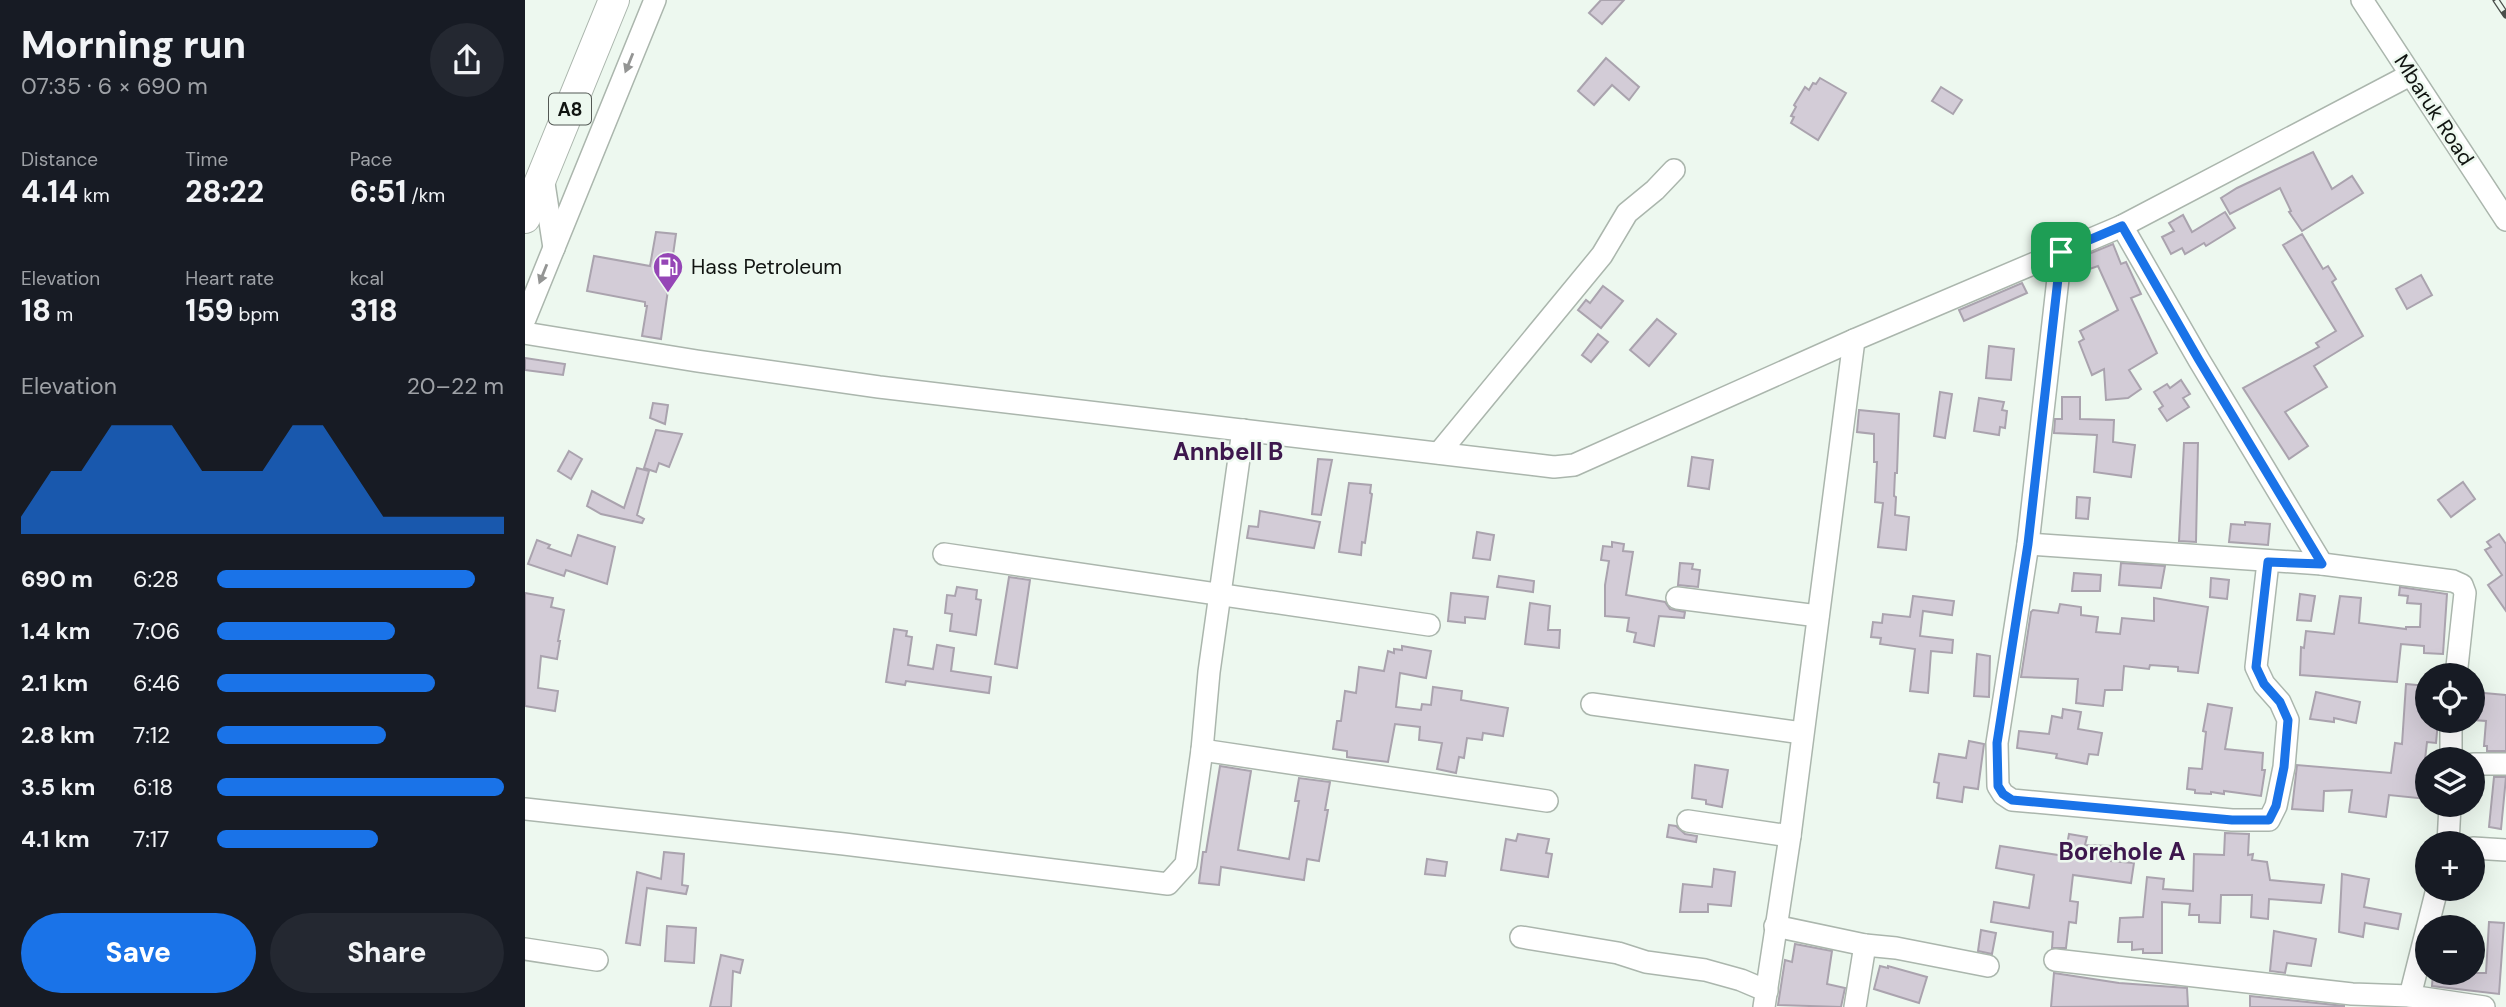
<!DOCTYPE html>
<meta charset="utf-8">
<style>
:root{--surface:#171b24;--page:#242831;--text:#f1f3f6;--muted:#9ea1a6;--accent:#1a73e8}
body{margin:0;font-family:"DM Sans",sans-serif;background:var(--page);color:var(--text);height:100vh;display:flex;flex-direction:column;font-size:26px;white-space:nowrap}
*{box-sizing:border-box;margin:0}
p{font-size:23px;color:var(--muted)}
.icon{flex:none;width:38px;height:38px;fill:none;stroke:currentColor;stroke-width:2;stroke-linecap:round;stroke-linejoin:round}
.map{position:relative;flex:1;overflow:hidden}
.details{display:flex;flex-direction:column;background:var(--surface);width:525px}
.details>*{flex:none}
.buttons{position:absolute;left:1890px;top:663px;display:grid;gap:14px}
.buttons a{display:grid;place-items:center;width:70px;height:70px;border-radius:50%;background:var(--surface);box-shadow:0 7px 28px #0002;font-size:35px}
.pin{position:absolute;display:grid;place-items:center;width:60px;height:60px;color:#fff;margin:-30px;border-radius:14px;box-shadow:0 4px 10px #0006}
.round{display:grid;place-items:center;flex:none;width:74px;height:74px;border-radius:37px;background:var(--page)}
.summary{display:flex;align-items:center;justify-content:space-between;height:119px;padding:0 21px}
h1{font-size:38px;font-weight:800;line-height:52px}
.metrics{display:grid;grid-template-columns:repeat(3,1fr);gap:10px;height:119px;padding:7px 21px}
.metrics div{display:grid;align-content:center}
.metrics b{font-size:30px;font-weight:800}
.metrics small{font-size:19px;font-weight:400}
.metrics p{font-size:19px}
.chart{height:196px;padding:14px 21px}
.chart p{display:flex;justify-content:space-between}
.chart svg{width:100%;height:126px;margin-top:7px;fill:var(--accent);opacity:.7}
.button{display:flex;gap:14px;margin-top:auto;padding:14px 21px}
.button a{flex:1;height:80px;border-radius:42px;background:var(--accent);color:#fff;font-size:28px;font-weight:800;line-height:80px;text-align:center}
.button a+a{background:var(--page);color:var(--text)}
ul{padding:0 21px;list-style:none;font-size:23px}
li{display:grid;grid-template-columns:112px 84px 1fr;align-items:center;height:52px}
li i{height:18px;border-radius:9px;background:var(--accent)}
main{display:flex;flex:1;min-height:0}
.map>svg:first-child{display:block}
</style>
<main>
<section class="details">
<div class="summary"><div><h1>Morning run</h1><p>07:35 · 6 × 690 m</p></div><a class="round"><svg class="icon" aria-label="share" viewBox="0 0 24 24"><path d="M12 15V3M7 8l5-5 5 5M5 13v7h14v-7"/></svg></a></div>
<div class="metrics">
<div><p>Distance</p><b>4.14<small> km</small></b></div>
<div><p>Time</p><b>28:22</b></div>
<div><p>Pace</p><b>6:51<small> /km</small></b></div>
</div>
<div class="metrics">
<div><p>Elevation</p><b>18<small> m</small></b></div>
<div><p>Heart rate</p><b>159<small> bpm</small></b></div>
<div><p>kcal</p><b>318</b></div>
</div>
<div class="chart"><p><span>Elevation</span>20–22 m</p>
<svg viewBox="0 0 160 44" preserveAspectRatio="none"><path d="M0 44V38L10 22L20 22L30 6L40 6L50 6L60 22L70 22L80 22L90 6L100 6L110 22L120 38L130 38L140 38L150 38L160 38V44z"/></svg>
</div>
<ul>
<li><b>690 m</b>6:28<i style="width:90%"></i></li>
<li><b>1.4 km</b>7:06<i style="width:62%"></i></li>
<li><b>2.1 km</b>6:46<i style="width:76%"></i></li>
<li><b>2.8 km</b>7:12<i style="width:59%"></i></li>
<li><b>3.5 km</b>6:18<i style="width:100%"></i></li>
<li><b>4.1 km</b>7:17<i style="width:56%"></i></li>
</ul>
<div class="button"><a>Save</a><a>Share</a></div>
</section>
<div class="map">
<svg width="1981" height="1007" viewBox="0 0 1981 1007">
<rect width="100%" height="100%" fill="#edf8ef"/>
<g fill="#d3ccd7" stroke="#aaa3ae" stroke-width="2">
<path d="M 1076,0 L 1099,0 L 1077,24 L 1064,13 Z"/>
<path d="M 1081,58 L 1114,87 L 1104,100 L 1087,85 L 1069,105 L 1053,91 Z"/>
<path d="M 1295,78 L 1321,93 L 1293,140 L 1266,123 L 1269,117 L 1266,116 L 1271,107 L 1269,105 L 1280,87 L 1284,90 L 1288,83 L 1291,84 Z"/>
<path d="M 1416,87 L 1437,100 L 1428,114 L 1407,101 Z"/>
<path d="M 1788,152 L 1807,189 L 1827,176 L 1838,193 L 1777,231 L 1764,212 L 1766,211 L 1755,188 L 1705,214 L 1696,198 L 1712,188 Z"/>
<path d="M 1700,212 L 1710,228 L 1681,246 L 1679,243 L 1660,254 L 1657,248 L 1646,254 L 1637,237 L 1649,231 L 1644,223 L 1658,215 L 1667,232 Z"/>
<path d="M 131,232 L 151,234 L 136,339 L 117,336 L 122,306 L 120,306 L 120,302 L 62,291 L 69,256 L 125,266 Z"/>
<path d="M 1777,234 L 1798,269 L 1803,266 L 1811,279 L 1807,282 L 1838,336 L 1789,366 L 1802,387 L 1760,412 L 1783,446 L 1764,459 L 1718,388 L 1794,347 L 1791,343 L 1811,331 L 1758,245 Z"/>
<path d="M 1588,244 L 1596,264 L 1601,262 L 1616,294 L 1606,298 L 1632,353 L 1604,370 L 1616,389 L 1603,398 L 1581,400 L 1579,369 L 1567,375 L 1554,342 L 1559,339 L 1555,331 L 1593,310 L 1573,266 L 1559,271 L 1554,258 Z"/>
<path d="M 1896,275 L 1907,295 L 1882,309 L 1871,289 Z"/>
<path d="M 1497,283 L 1502,293 L 1439,321 L 1434,310 Z"/>
<path d="M 1078,286 L 1098,301 L 1076,328 L 1053,310 L 1061,300 L 1065,303 Z"/>
<path d="M 1132,319 L 1151,334 L 1124,366 L 1105,350 Z"/>
<path d="M 1073,334 L 1083,342 L 1066,362 L 1057,355 Z"/>
<path d="M 1464,346 L 1489,349 L 1486,380 L 1461,378 Z"/>
<path d="M 0,358 L 40,364 L 38,375 L 0,370 Z"/>
<path d="M 1656,380 L 1665,394 L 1658,398 L 1664,407 L 1642,421 L 1634,409 L 1638,406 L 1629,392 L 1642,384 L 1645,388 Z"/>
<path d="M 1415,392 L 1427,394 L 1420,438 L 1409,436 Z"/>
<path d="M 1537,397 L 1555,397 L 1555,419 L 1589,420 L 1588,442 L 1610,445 L 1606,477 L 1569,472 L 1572,435 L 1529,433 L 1530,419 L 1537,419 Z"/>
<path d="M 1454,398 L 1479,402 L 1477,410 L 1482,411 L 1480,428 L 1475,427 L 1474,435 L 1449,431 Z"/>
<path d="M 128,403 L 143,405 L 140,424 L 125,418 Z"/>
<path d="M 1334,410 L 1374,414 L 1372,473 L 1370,473 L 1369,496 L 1371,497 L 1370,515 L 1384,517 L 1381,550 L 1353,547 L 1358,503 L 1350,502 L 1352,462 L 1349,462 L 1349,434 L 1332,432 Z"/>
<path d="M 131,430 L 157,434 L 144,467 L 134,463 L 131,472 L 119,468 Z"/>
<path d="M 1659,443 L 1673,443 L 1671,542 L 1654,541 Z"/>
<path d="M 44,451 L 57,459 L 46,479 L 33,471 Z"/>
<path d="M 1167,457 L 1188,460 L 1184,489 L 1163,486 Z"/>
<path d="M 793,459 L 807,460 L 796,515 L 787,514 Z"/>
<path d="M 112,468 L 124,471 L 112,515 L 119,519 L 117,523 L 76,514 L 62,506 L 67,491 L 99,508 Z"/>
<path d="M 1938,482 L 1950,499 L 1926,517 L 1913,500 Z"/>
<path d="M 824,483 L 846,485 L 845,493 L 847,494 L 840,543 L 837,542 L 836,555 L 814,552 Z"/>
<path d="M 1552,497 L 1565,498 L 1563,519 L 1551,518 Z"/>
<path d="M 735,511 L 795,522 L 789,548 L 722,538 L 724,526 L 733,527 Z"/>
<path d="M 1720,522 L 1745,524 L 1743,545 L 1704,542 L 1706,524 L 1720,525 Z"/>
<path d="M 952,532 L 969,535 L 965,560 L 948,558 Z"/>
<path d="M 1974,534 L 1981,544 L 1981,611 L 1963,585 L 1977,575 L 1960,550 L 1966,547 L 1962,542 Z"/>
<path d="M 53,535 L 90,547 L 82,584 L 41,570 L 39,576 L 3,564 L 12,540 L 25,545 L 23,548 L 46,556 Z"/>
<path d="M 1087,542 L 1099,544 L 1098,551 L 1108,552 L 1101,595 L 1140,602 L 1145,609 L 1160,612 L 1159,618 L 1134,616 L 1129,646 L 1109,642 L 1111,633 L 1102,631 L 1104,618 L 1080,616 L 1080,585 L 1084,561 L 1076,560 L 1078,546 L 1087,547 Z"/>
<path d="M 1155,563 L 1168,564 L 1167,569 L 1175,570 L 1173,587 L 1153,585 Z"/>
<path d="M 1596,563 L 1640,566 L 1636,588 L 1594,585 Z"/>
<path d="M 1549,573 L 1576,575 L 1575,591 L 1547,591 Z"/>
<path d="M 974,576 L 1009,581 L 1008,592 L 972,587 Z"/>
<path d="M 484,577 L 505,580 L 492,668 L 470,664 Z"/>
<path d="M 1686,578 L 1704,580 L 1702,599 L 1685,597 Z"/>
<path d="M 432,587 L 452,590 L 451,599 L 456,600 L 451,635 L 425,631 L 427,614 L 420,613 L 422,595 L 430,596 Z"/>
<path d="M 1875,587 L 1922,594 L 1918,654 L 1899,653 L 1899,646 L 1876,644 L 1872,682 L 1775,675 L 1776,647 L 1779,648 L 1781,631 L 1809,634 L 1815,596 L 1836,598 L 1834,623 L 1881,629 L 1881,627 L 1895,627 L 1896,604 L 1882,603 L 1883,596 L 1874,595 Z"/>
<path d="M 0,593 L 28,598 L 26,607 L 39,610 L 33,641 L 35,641 L 32,659 L 16,656 L 13,688 L 33,691 L 30,711 L 0,706 Z"/>
<path d="M 926,593 L 963,597 L 960,619 L 940,617 L 940,623 L 923,621 Z"/>
<path d="M 1775,594 L 1790,596 L 1786,621 L 1772,620 Z"/>
<path d="M 1388,596 L 1429,601 L 1427,615 L 1398,611 L 1395,636 L 1428,640 L 1427,653 L 1406,651 L 1403,693 L 1385,691 L 1390,649 L 1355,644 L 1356,638 L 1346,637 L 1348,622 L 1357,623 L 1358,614 L 1385,617 Z"/>
<path d="M 1629,598 L 1683,607 L 1673,673 L 1653,671 L 1653,667 L 1625,665 L 1624,669 L 1599,666 L 1597,690 L 1580,690 L 1578,706 L 1551,703 L 1553,679 L 1496,677 L 1506,612 L 1508,610 L 1533,613 L 1535,604 L 1556,607 L 1556,615 L 1573,617 L 1571,632 L 1595,634 L 1597,618 L 1629,621 Z"/>
<path d="M 1005,603 L 1025,606 L 1023,630 L 1035,630 L 1034,648 L 1000,644 Z"/>
<path d="M 369,629 L 382,631 L 381,636 L 387,637 L 383,665 L 408,669 L 412,645 L 429,648 L 426,671 L 466,677 L 464,693 L 381,681 L 380,685 L 361,682 Z"/>
<path d="M 877,646 L 906,651 L 901,678 L 875,673 L 871,707 L 896,710 L 897,704 L 906,705 L 908,687 L 937,691 L 936,700 L 983,708 L 978,736 L 958,733 L 957,740 L 942,738 L 939,758 L 934,757 L 931,773 L 912,769 L 917,743 L 894,740 L 895,727 L 870,724 L 863,762 L 822,757 L 822,751 L 808,749 L 812,721 L 816,721 L 820,691 L 831,693 L 834,667 L 859,671 L 863,651 L 869,653 L 869,649 L 877,650 Z"/>
<path d="M 1452,654 L 1465,656 L 1464,697 L 1449,696 Z"/>
<path d="M 1881,684 L 1902,686 L 1902,721 L 1913,721 L 1911,743 L 1902,742 L 1899,769 L 1902,769 L 1902,799 L 1864,795 L 1861,817 L 1824,812 L 1827,790 L 1799,791 L 1798,811 L 1767,809 L 1772,765 L 1866,773 L 1870,743 L 1877,744 Z"/>
<path d="M 1791,692 L 1835,702 L 1831,723 L 1809,718 L 1809,722 L 1785,719 Z"/>
<path d="M 1948,692 L 1981,695 L 1981,751 L 1962,751 L 1962,746 L 1959,746 L 1961,721 L 1948,720 Z"/>
<path d="M 1683,704 L 1707,708 L 1700,749 L 1738,753 L 1737,770 L 1740,770 L 1736,796 L 1699,791 L 1699,794 L 1686,792 L 1686,794 L 1670,793 L 1670,790 L 1662,789 L 1664,768 L 1677,769 L 1681,732 L 1678,731 Z"/>
<path d="M 1538,709 L 1556,712 L 1553,729 L 1577,733 L 1573,755 L 1564,754 L 1562,764 L 1531,758 L 1532,754 L 1492,748 L 1494,731 L 1524,734 L 1527,716 L 1537,718 Z"/>
<path d="M 1444,741 L 1459,744 L 1453,789 L 1439,787 L 1437,802 L 1412,798 L 1414,783 L 1409,782 L 1414,754 L 1441,758 Z"/>
<path d="M 1170,765 L 1203,770 L 1197,807 L 1181,804 L 1181,800 L 1167,798 Z"/>
<path d="M 695,766 L 726,771 L 713,850 L 764,859 L 774,801 L 770,801 L 774,778 L 805,782 L 800,810 L 803,810 L 794,861 L 782,859 L 779,880 L 696,867 L 694,885 L 674,883 L 678,852 L 681,852 Z"/>
<path d="M 1969,777 L 1981,777 L 1976,829 L 1964,827 Z"/>
<path d="M 1144,825 L 1151,826 L 1160,834 L 1172,836 L 1171,842 L 1142,837 Z"/>
<path d="M 1700,833 L 1724,834 L 1723,855 L 1728,854 L 1727,860 L 1742,862 L 1745,880 L 1799,885 L 1796,903 L 1744,899 L 1743,919 L 1726,917 L 1727,895 L 1696,895 L 1695,923 L 1674,922 L 1674,915 L 1664,915 L 1665,904 L 1637,902 L 1637,953 L 1618,953 L 1618,949 L 1607,950 L 1607,942 L 1593,942 L 1595,918 L 1618,917 L 1622,877 L 1639,879 L 1638,889 L 1668,891 L 1669,854 L 1699,855 Z"/>
<path d="M 993,834 L 1024,839 L 1021,853 L 1027,854 L 1023,877 L 976,870 L 981,839 L 991,841 Z"/>
<path d="M 1544,834 L 1562,837 L 1560,845 L 1587,846 L 1586,861 L 1609,863 L 1606,883 L 1548,875 L 1545,901 L 1553,902 L 1551,923 L 1544,922 L 1541,948 L 1527,948 L 1528,932 L 1466,922 L 1469,902 L 1504,908 L 1509,875 L 1471,868 L 1475,846 L 1540,856 Z"/>
<path d="M 139,852 L 159,854 L 157,885 L 163,886 L 161,894 L 122,888 L 115,945 L 101,943 L 112,872 L 136,879 Z"/>
<path d="M 902,859 L 922,862 L 920,876 L 900,874 Z"/>
<path d="M 1189,869 L 1210,872 L 1206,906 L 1183,904 L 1183,912 L 1155,912 L 1158,884 L 1187,887 Z"/>
<path d="M 1817,874 L 1844,879 L 1839,907 L 1876,914 L 1873,929 L 1840,923 L 1838,937 L 1814,932 Z"/>
<path d="M 1964,922 L 1979,923 L 1974,994 L 1907,986 L 1908,973 L 1961,973 Z"/>
<path d="M 142,926 L 171,928 L 169,963 L 140,961 Z"/>
<path d="M 1456,930 L 1471,933 L 1467,954 L 1453,951 Z"/>
<path d="M 1749,931 L 1791,939 L 1786,966 L 1762,963 L 1760,973 L 1745,971 Z"/>
<path d="M 1270,944 L 1307,951 L 1302,984 L 1320,988 L 1316,1007 L 1253,1005 L 1260,960 L 1267,962 Z"/>
<path d="M 196,955 L 218,960 L 215,973 L 208,971 L 206,1007 L 185,1007 Z"/>
<path d="M 1355,966 L 1363,968 L 1363,966 L 1402,977 L 1394,1003 L 1349,989 Z"/>
<path d="M 1529,973 L 1594,983 L 1662,988 L 1663,1006 L 1526,1007 Z"/>
<path d="M 1725,996 L 1819,1006 L 1819,1007 L 1725,1007 Z"/>
</g>
<g fill="none" stroke-linecap="round" stroke-linejoin="round">
<g stroke="#abb6ad" stroke-width="24">
<g id="minor">
<path d="M 1837,0 L 1981,220"/>
<path d="M 18,177 L 29,248"/>
<path d="M 1597,226 L 1674,360 L 1797,564"/>
<path d="M 1536,252 L 1503,544 L 1472,743 L 1473,786 L 1478,794 L 1487,800 L 1707,820 L 1744,820 L 1751,806 L 1759,767 L 1763,720 L 1755,702 L 1739,684 L 1731,667 L 1743,562"/>
<path d="M 0,319 L 130,0"/>
<path d="M 0,333 L 172,361 L 354,387 L 1029,467 L 1049,465 L 1329,340 L 1597,226 L 1885,75"/>
<path d="M 914,453 L 1077,255 L 1102,213 L 1130,190 L 1149,170"/>
<path d="M 1503,544 L 1797,564 L 1928,581 L 1937,585 L 1940,593 L 1931,676"/>
<path d="M 419,554 L 904,625"/>
<path d="M 1152,598 L 1293,616"/>
<path d="M 1067,704 L 1277,733"/>
<path d="M 1926,721 L 1926,760"/>
<path d="M 677,750 L 1022,801"/>
<path d="M 1948,764 L 1981,764"/>
<path d="M 0,809 L 319,844 L 643,884 L 661,864 L 677,750 L 684,672 L 718,430"/>
<path d="M 1163,821 L 1265,836"/>
<path d="M 1923,844 L 1925,805"/>
<path d="M 1948,848 L 1981,850"/>
<path d="M 1250,926 L 1340,945 L 1371,948 L 1463,966"/>
<path d="M 996,937 L 1093,953 L 1121,962 L 1180,970 L 1216,980 L 1242,991"/>
<path d="M 0,949 L 72,960"/>
<path d="M 1530,960 L 1827,994 L 1885,996 L 1959,1007"/>
<path d="M 1885,996 L 1912,889"/>
<path d="M 1239,1007 L 1265,836 L 1329,340"/>
<path d="M 1330,1007 L 1340,945"/>
</g>
</g>
<g stroke="#abb6ad" stroke-width="32">
<path id="highway" d="M 0,218 L 89,0"/>
</g>
<use href="#minor" stroke="#fff" stroke-width="21"/>
<use href="#highway" stroke="#fff" stroke-width="30"/>
<g stroke="#494e4a" stroke-width="7">
<path id="rail" d="M 1971,0 L 1981,15"/>
</g>
<use href="#rail" stroke="#edf8ef" stroke-width="4.5" stroke-dasharray="13" stroke-linecap="butt"/>
</g>
<defs><path id="oneway-solid" d="M-6-.8H1V-3.2L6.5 0L1 3.2V.8H-6Z" transform="scale(1.75)"/></defs>
<g fill="#949594">
<use href="#oneway-solid" transform="translate(104 63) rotate(112)"/>
<use href="#oneway-solid" transform="translate(18 274) rotate(112)"/>
</g>
<g fill="none" stroke-linecap="round" stroke-linejoin="round">
<g stroke="#fff" stroke-width="14">
<path id="route" d="M 1597,226 L 1674,360 L 1797,564 L 1743,562 L 1731,667 L 1739,684 L 1755,702 L 1763,720 L 1759,767 L 1751,806 L 1744,820 L 1707,820 L 1487,800 L 1478,794 L 1473,786 L 1472,743 L 1503,544 L 1536,252 Z"/>
</g>
<use href="#route" stroke="#1a73e8" stroke-width="9"/>
</g>
<defs>
<g id="fuel-pin" transform="scale(1.575)"><path d="M0 17L-7.5 6A9.5 9.5 0 1 1 7.5 6Z" fill="#9546b6" stroke="#edf8ef"/><path d="M-5.5-6h7V0h2V4h1.3V-2.5L3-4.5l.8-.8L6-3V5H2.5V1h-1V6h-7ZM-4.2-4.7v3.2H.2V-4.7Z" fill="#fff"/></g>
</defs>
<g fill-rule="evenodd">
<use href="#fuel-pin" x="143" y="267"/>
</g>
<g text-anchor="middle" dominant-baseline="central" stroke-width="5" stroke-linejoin="round" paint-order="stroke">
<rect fill="#edf8ef" stroke="#535854" stroke-width="2" x="24" y="93.5" width="42" height="31" rx="5"/>
<g font-size="19" font-weight="bold" fill="#111411">
<text x="45" y="109">A8</text>
</g>
<g font-size="21" fill="#111411" stroke="#edf8ef">
<text transform="translate(1909 110) rotate(57)">Mbaruk Road</text>
</g>
<g font-size="21" fill="#111411" stroke="#edf8ef" text-anchor="start">
<text x="166" y="267">Hass Petroleum</text>
</g>
<g font-size="24" font-weight="bold" fill="#3d174d" stroke="#edf8ef">
<text x="703" y="451">Annbell B</text>
<text x="1597" y="851">Borehole A</text>
</g>
</g>
</svg>
<div class="buttons">
<a><svg class="icon" aria-label="locate" viewBox="0 0 24 24"><circle cx="12" cy="12" r="6"/><path d="M12 2v4M12 18v4M2 12h4M18 12h4"/></svg></a>
<a><svg class="icon" aria-label="layers" viewBox="0 0 24 24"><path d="M12 4l9 5-9 5-9-5zM3 14l9 5 9-5"/></svg></a>
<a>+</a>
<a>−</a>
</div>
<div class="pin" style="left:1536px;top:252px;background:#1e9e55"><svg class="icon" aria-label="arrive" viewBox="0 0 24 24"><path d="M6 21V4h12l-3 4 3 4H6"/></svg></div>
</div>
</main>
